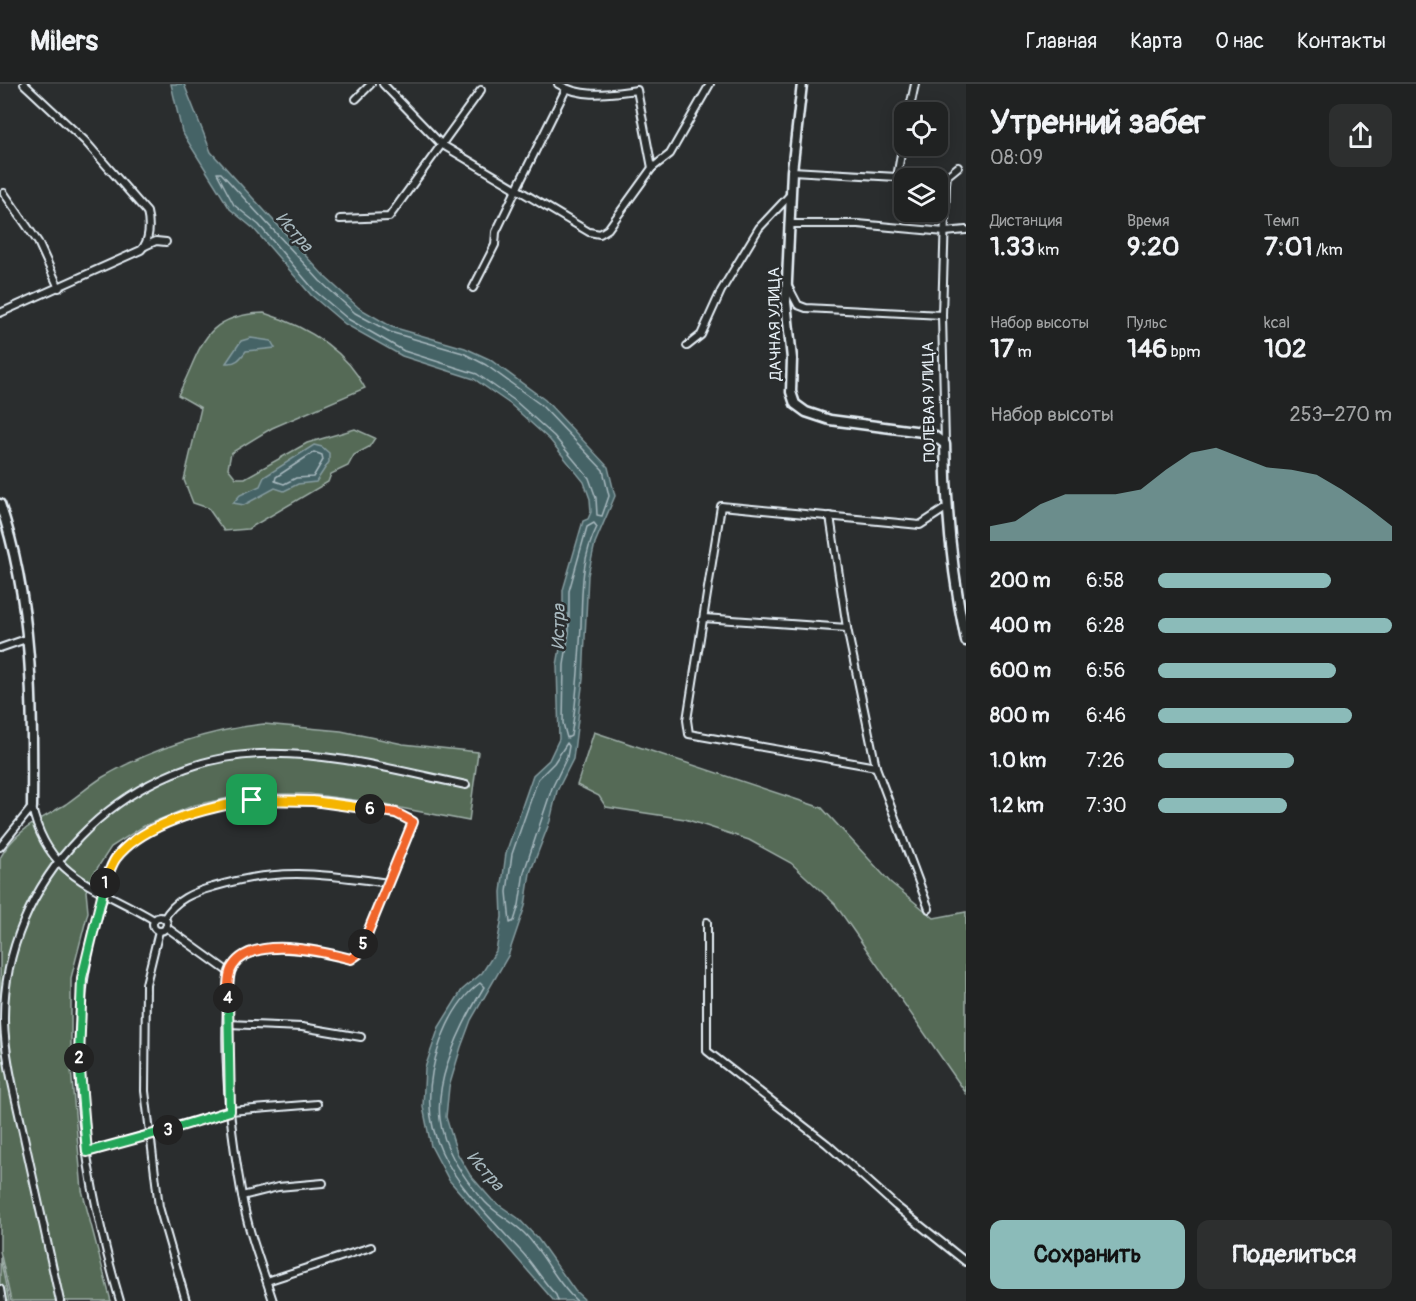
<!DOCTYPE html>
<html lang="ru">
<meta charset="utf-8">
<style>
:root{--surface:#202222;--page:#2d2f2f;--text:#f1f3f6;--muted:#a2a4a5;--line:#3d3f40;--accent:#8bbbb9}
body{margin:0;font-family:Pangolin,sans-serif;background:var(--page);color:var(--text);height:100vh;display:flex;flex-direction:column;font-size:22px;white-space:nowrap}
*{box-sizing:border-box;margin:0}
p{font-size:20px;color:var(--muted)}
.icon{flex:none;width:33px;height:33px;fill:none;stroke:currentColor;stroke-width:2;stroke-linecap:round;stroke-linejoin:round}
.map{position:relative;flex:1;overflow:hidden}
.panel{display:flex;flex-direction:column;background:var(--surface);width:450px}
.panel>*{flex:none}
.fabs{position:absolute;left:894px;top:18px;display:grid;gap:12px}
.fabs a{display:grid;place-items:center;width:54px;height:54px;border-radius:12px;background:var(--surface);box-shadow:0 3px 15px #0003,0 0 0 2px var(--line);font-size:30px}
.pin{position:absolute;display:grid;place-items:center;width:51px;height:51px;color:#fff;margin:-26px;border-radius:12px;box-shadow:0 3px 9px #0006}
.km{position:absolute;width:30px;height:30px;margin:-15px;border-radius:50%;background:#222;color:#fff;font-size:16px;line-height:30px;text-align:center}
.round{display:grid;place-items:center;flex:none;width:63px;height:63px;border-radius:12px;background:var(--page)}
.overview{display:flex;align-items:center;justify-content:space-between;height:102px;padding:0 24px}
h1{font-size:33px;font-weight:700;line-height:45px}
.figures{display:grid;grid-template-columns:repeat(3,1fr);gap:9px;height:102px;padding:6px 24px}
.figures div{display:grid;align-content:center}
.figures b{font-size:26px;font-weight:700}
.figures small{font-size:16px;font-weight:400}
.figures p{font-size:16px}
.chart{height:168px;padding:12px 24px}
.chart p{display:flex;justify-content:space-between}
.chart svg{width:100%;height:108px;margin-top:6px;fill:var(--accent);opacity:.7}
.primary-button{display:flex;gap:12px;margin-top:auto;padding:12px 24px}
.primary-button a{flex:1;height:69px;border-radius:12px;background:var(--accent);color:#111;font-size:24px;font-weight:700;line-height:69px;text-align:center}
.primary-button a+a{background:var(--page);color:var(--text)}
ul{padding:0 24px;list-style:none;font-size:20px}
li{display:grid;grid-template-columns:96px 72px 1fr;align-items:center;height:45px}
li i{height:15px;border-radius:8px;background:var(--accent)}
header{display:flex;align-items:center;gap:36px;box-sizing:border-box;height:84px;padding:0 30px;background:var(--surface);border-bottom:2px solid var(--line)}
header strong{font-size:28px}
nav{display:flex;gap:33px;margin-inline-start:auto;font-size:21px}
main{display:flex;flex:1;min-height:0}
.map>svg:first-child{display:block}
</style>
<header>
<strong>Milers</strong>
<nav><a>Главная</a><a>Карта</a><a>О нас</a><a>Контакты</a></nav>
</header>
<main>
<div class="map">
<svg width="966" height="1217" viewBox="0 0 966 1217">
<rect width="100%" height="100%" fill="#2a2d2e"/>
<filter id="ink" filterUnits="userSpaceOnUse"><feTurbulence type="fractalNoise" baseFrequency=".0167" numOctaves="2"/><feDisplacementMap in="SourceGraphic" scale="12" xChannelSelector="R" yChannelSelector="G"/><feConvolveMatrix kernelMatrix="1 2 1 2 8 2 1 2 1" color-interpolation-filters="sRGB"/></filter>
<g filter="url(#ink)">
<g fill="#556b57" stroke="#9eaea8" stroke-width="1.5">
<path d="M 264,229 C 305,242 345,265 365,304 L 272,344 L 231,369 L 228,384 L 236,394 L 245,394 L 307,359 L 355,345 L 375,354 L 369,363 L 354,371 L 348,382 L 331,390 L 328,398 L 248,445 L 224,447 L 208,424 L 193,419 L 184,396 L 201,324 L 178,311 C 202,265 201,231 264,229 Z"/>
<path d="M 264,640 L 341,647 L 403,660 L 478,668 L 469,737 L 369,718 L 309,710 L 248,710 L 195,721 L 144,742 L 111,763 L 94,789 L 86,807 L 88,828 L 71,894 L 71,985 L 82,1106 L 111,1217 L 11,1217 L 0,1167 L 0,774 C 15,746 40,736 66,720 C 79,711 90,701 103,693 C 151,665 210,646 264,640 Z"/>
<path d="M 594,648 L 822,724 L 890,798 L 934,834 L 966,828 L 966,1009 L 835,820 L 791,779 L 749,756 L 685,735 L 606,723 L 599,712 L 577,701 Z"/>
<path d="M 0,1173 L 9,1217 L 0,1217 Z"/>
</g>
<g fill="#456366" stroke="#869ca0" stroke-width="1.5">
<path d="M 171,0 L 184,0 L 211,68 L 325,193 L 359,224 L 392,243 L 465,264 L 489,275 L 545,316 L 608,383 L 615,412 L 595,459 L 588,491 L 583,595 L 573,675 L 557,707 L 550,737 L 530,789 L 525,822 L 508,872 L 471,936 L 461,963 L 449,1003 L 446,1033 L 457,1069 L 470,1091 L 492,1116 L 518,1134 L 538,1155 L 575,1207 L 586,1217 L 554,1217 L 449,1096 L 431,1062 L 423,1023 L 425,984 L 439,943 L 462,906 L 482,889 L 496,867 L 502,833 L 501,808 L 506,769 L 533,691 L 549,676 L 559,655 L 557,581 L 563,548 L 563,506 L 583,437 L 588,435 L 591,428 L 590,415 L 584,398 L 550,356 L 510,320 L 474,295 L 402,272 L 345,240 L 311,211 L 254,145 L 230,125 L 182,48 Z"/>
<path d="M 251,254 L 271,257 L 275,264 L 246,267 C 240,275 236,280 226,279 L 241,257 Z"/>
<path d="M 314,361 L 322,363 L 329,369 L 329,378 L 316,398 L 298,400 L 284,407 L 275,404 L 244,421 L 233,419 L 240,411 L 260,402 L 264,393 Z"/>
</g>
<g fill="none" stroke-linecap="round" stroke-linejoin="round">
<g stroke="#a7b8be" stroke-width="1.5">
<path d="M 217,89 L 221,89 L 320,197 L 355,229 L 390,248 L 463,269 L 486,281 L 541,321 L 603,386 L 609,412 L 602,432 L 597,431 L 596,414 L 589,394 L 554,352 L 514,316 L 477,290 L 404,267 L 348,235 L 315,207 L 259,141 L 234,121 Z"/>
<path d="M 314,368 L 322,371 L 323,376 L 313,393 L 296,394 L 284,400 L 275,397 L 276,393 Z"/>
<path d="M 594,439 L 597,443 C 581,474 582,508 581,542 C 579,579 577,616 571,652 L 567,654 L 563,639 L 564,581 L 569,548 L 569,507 L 587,443 Z"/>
<path d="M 567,659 L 569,662 L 567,673 L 552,704 L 524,788 L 519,821 L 514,837 L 510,839 L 507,808 L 512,770 L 538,695 L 554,679 Z"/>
<path d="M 558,1217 L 556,1211 C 542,1197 533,1179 519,1165 C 458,1100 407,1054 440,959 C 448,936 461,913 480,899 L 484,903 C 463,938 435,993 440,1035 C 444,1067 464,1095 485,1118 C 496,1130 512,1137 524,1149 C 544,1169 556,1199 577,1217"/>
</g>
<g stroke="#e8f1f8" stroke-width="10">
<g id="street">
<path d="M 383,0 L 441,60 L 589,148 L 600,150 L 608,145 L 652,84"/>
<path d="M 558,0 C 582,15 611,9 637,6 L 652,84 L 670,70 L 710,0"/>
<path d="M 356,15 L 371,0"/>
<path d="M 909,28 L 915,0"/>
<path d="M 792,87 L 897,93 L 904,53"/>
<path d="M 4,109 L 38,158 L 59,204"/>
<path d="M 340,135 L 389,133 L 481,6"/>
<path d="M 789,140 L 858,140 L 945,148 L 966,146"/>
<path d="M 145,162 L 156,157 L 166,158"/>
<path d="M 787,200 L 798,221 L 806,224 L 942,231"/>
<path d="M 473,204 L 495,161 L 496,148 L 517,104 L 566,5"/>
<path d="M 0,229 L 141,166 C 150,157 150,140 147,128 L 85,57 L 24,0"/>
<path d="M 687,262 L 701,251 L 721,207 L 759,144 L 790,111"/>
<path d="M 945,360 L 942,231 L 946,100 L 947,92 L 958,83"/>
<path d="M 830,432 L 847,544 L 876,683 L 929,825"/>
<path d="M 704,534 L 847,544"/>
<path d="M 0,564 L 26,555"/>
<path d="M 876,683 L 689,650 L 687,636 L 721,422 L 920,441 L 946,424"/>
<path d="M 32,723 C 48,796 98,802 154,836"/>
<path d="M 0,763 L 32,723"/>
<circle cx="160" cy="840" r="7"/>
<path d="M 164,835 C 174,816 194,808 213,803 C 279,783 322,790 388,799"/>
<path d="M 707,838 L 707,967 L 827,1060 L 896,1122 L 966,1178"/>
<path d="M 166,843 L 230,889"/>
<path d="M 159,847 L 146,900 L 145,1007 L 159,1123 L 186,1217"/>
<path d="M 228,940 L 302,943 L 361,953"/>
<path d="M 87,1068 L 230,1027 L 317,1020"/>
<path d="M 242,1112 L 278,1103 L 323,1099"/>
<path d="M 267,1197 L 371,1163"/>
<path d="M 0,1205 L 2,1217"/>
<path d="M 60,1217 C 48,1162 36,1108 24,1053 C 16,1015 5,976 4,937 C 2,798 122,675 260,670 C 328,667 399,687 466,701"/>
<path d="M 120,1217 C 83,1090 60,952 100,824 C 105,808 106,791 114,776 C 136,741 223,716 262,716 C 296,715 388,719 413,738 L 359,870 L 351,875 C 320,867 244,849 230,889 C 221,962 229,1040 242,1112 C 248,1148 262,1182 273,1217"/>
</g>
</g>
<g stroke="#e8f1f8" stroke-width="13">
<g id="secondary">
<path d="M 802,0 L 792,87 L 786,218 L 792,275 L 791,308 L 795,320 L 806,328 L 830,336 L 930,349 L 945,360 C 946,428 952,491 966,557"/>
<path d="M 0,420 C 33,517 33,622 32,723"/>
</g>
</g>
<use href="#street" stroke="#2a2d2e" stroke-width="6"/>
<use href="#secondary" stroke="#2a2d2e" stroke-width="8"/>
</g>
</g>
<g fill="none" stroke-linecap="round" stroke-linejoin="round" filter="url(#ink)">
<g stroke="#fff" stroke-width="12">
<path id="split-1" d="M 105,799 C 108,791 111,781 116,774 C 144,738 210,723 252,716"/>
</g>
<g stroke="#fff" stroke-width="12">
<path id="split-2" d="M 79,974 L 82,894 L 105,799"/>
</g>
<g stroke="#fff" stroke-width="12">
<path id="split-3" d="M 79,974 L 87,1068 L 168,1046"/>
</g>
<g stroke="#fff" stroke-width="12">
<path id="split-4" d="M 168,1046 L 230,1027 L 228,914"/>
</g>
<g stroke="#fff" stroke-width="12">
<path id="split-5" d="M 228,914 C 228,905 227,890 233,882 C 253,851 320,867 351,875 L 358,870 L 363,860"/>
</g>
<g stroke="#fff" stroke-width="12">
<path id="split-6" d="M 363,860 L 413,738 L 396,729 L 370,725"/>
</g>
<g stroke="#fff" stroke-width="12">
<path id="split-7" d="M 252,716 L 313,717 L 370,725"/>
</g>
<use href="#split-1" stroke="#f5b400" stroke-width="8"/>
<use href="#split-2" stroke="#22a559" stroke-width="8"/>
<use href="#split-3" stroke="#22a559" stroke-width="8"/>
<use href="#split-4" stroke="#22a559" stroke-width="8"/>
<use href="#split-5" stroke="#f0652b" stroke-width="8"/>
<use href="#split-6" stroke="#f0652b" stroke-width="8"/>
<use href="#split-7" stroke="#f5b400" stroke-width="8"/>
</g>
<g text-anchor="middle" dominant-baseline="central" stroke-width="5" stroke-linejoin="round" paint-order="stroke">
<g font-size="16" fill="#e8f1f8" stroke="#2a2d2e">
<text transform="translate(775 240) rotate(-91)">ДАЧНАЯ УЛИЦА</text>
<text transform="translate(929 318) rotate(-91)">ПОЛЕВАЯ УЛИЦА</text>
</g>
<g font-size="18" font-style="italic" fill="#a7b8be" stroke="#2a2d2e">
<text transform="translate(294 148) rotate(49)">Истра</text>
<text transform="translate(559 543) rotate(-89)">Истра</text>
<text transform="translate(485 1087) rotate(49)">Истра</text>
</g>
</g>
</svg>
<div class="fabs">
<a><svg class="icon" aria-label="locate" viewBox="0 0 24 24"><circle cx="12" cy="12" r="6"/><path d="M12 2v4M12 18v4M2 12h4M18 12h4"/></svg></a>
<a><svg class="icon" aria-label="layers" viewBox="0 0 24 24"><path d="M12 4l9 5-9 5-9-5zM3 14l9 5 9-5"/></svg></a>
</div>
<div class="pin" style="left:252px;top:716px;background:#1e9e55"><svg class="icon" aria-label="arrive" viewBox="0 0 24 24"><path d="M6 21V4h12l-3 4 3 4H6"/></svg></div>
<b class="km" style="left:105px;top:799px">1</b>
<b class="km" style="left:79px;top:974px">2</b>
<b class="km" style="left:168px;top:1046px">3</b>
<b class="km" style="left:228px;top:914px">4</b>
<b class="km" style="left:363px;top:860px">5</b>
<b class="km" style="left:370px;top:725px">6</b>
</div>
<section class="panel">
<div class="overview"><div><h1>Утренний забег</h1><p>08:09</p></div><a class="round"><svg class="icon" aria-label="share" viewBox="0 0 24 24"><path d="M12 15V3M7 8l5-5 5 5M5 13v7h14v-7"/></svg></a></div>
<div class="figures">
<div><p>Дистанция</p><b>1.33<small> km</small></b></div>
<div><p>Время</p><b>9:20</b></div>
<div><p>Темп</p><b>7:01<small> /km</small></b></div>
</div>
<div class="figures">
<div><p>Набор высоты</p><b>17<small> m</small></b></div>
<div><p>Пульс</p><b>146<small> bpm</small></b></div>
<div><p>kcal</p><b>102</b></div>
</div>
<div class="chart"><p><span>Набор высоты</span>253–270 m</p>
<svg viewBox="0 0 160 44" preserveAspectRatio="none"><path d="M0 44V38L10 36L20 29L30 25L40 25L50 25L60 23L70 15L80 8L90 6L100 10L110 14L120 15L130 17L140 23L150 30L160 38V44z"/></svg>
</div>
<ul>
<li><b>200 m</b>6:58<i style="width:74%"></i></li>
<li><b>400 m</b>6:28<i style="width:100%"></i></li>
<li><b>600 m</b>6:56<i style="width:76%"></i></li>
<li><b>800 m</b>6:46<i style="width:83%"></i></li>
<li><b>1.0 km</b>7:26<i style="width:58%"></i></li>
<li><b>1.2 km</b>7:30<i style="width:55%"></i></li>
</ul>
<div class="primary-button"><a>Сохранить</a><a>Поделиться</a></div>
</section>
</main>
